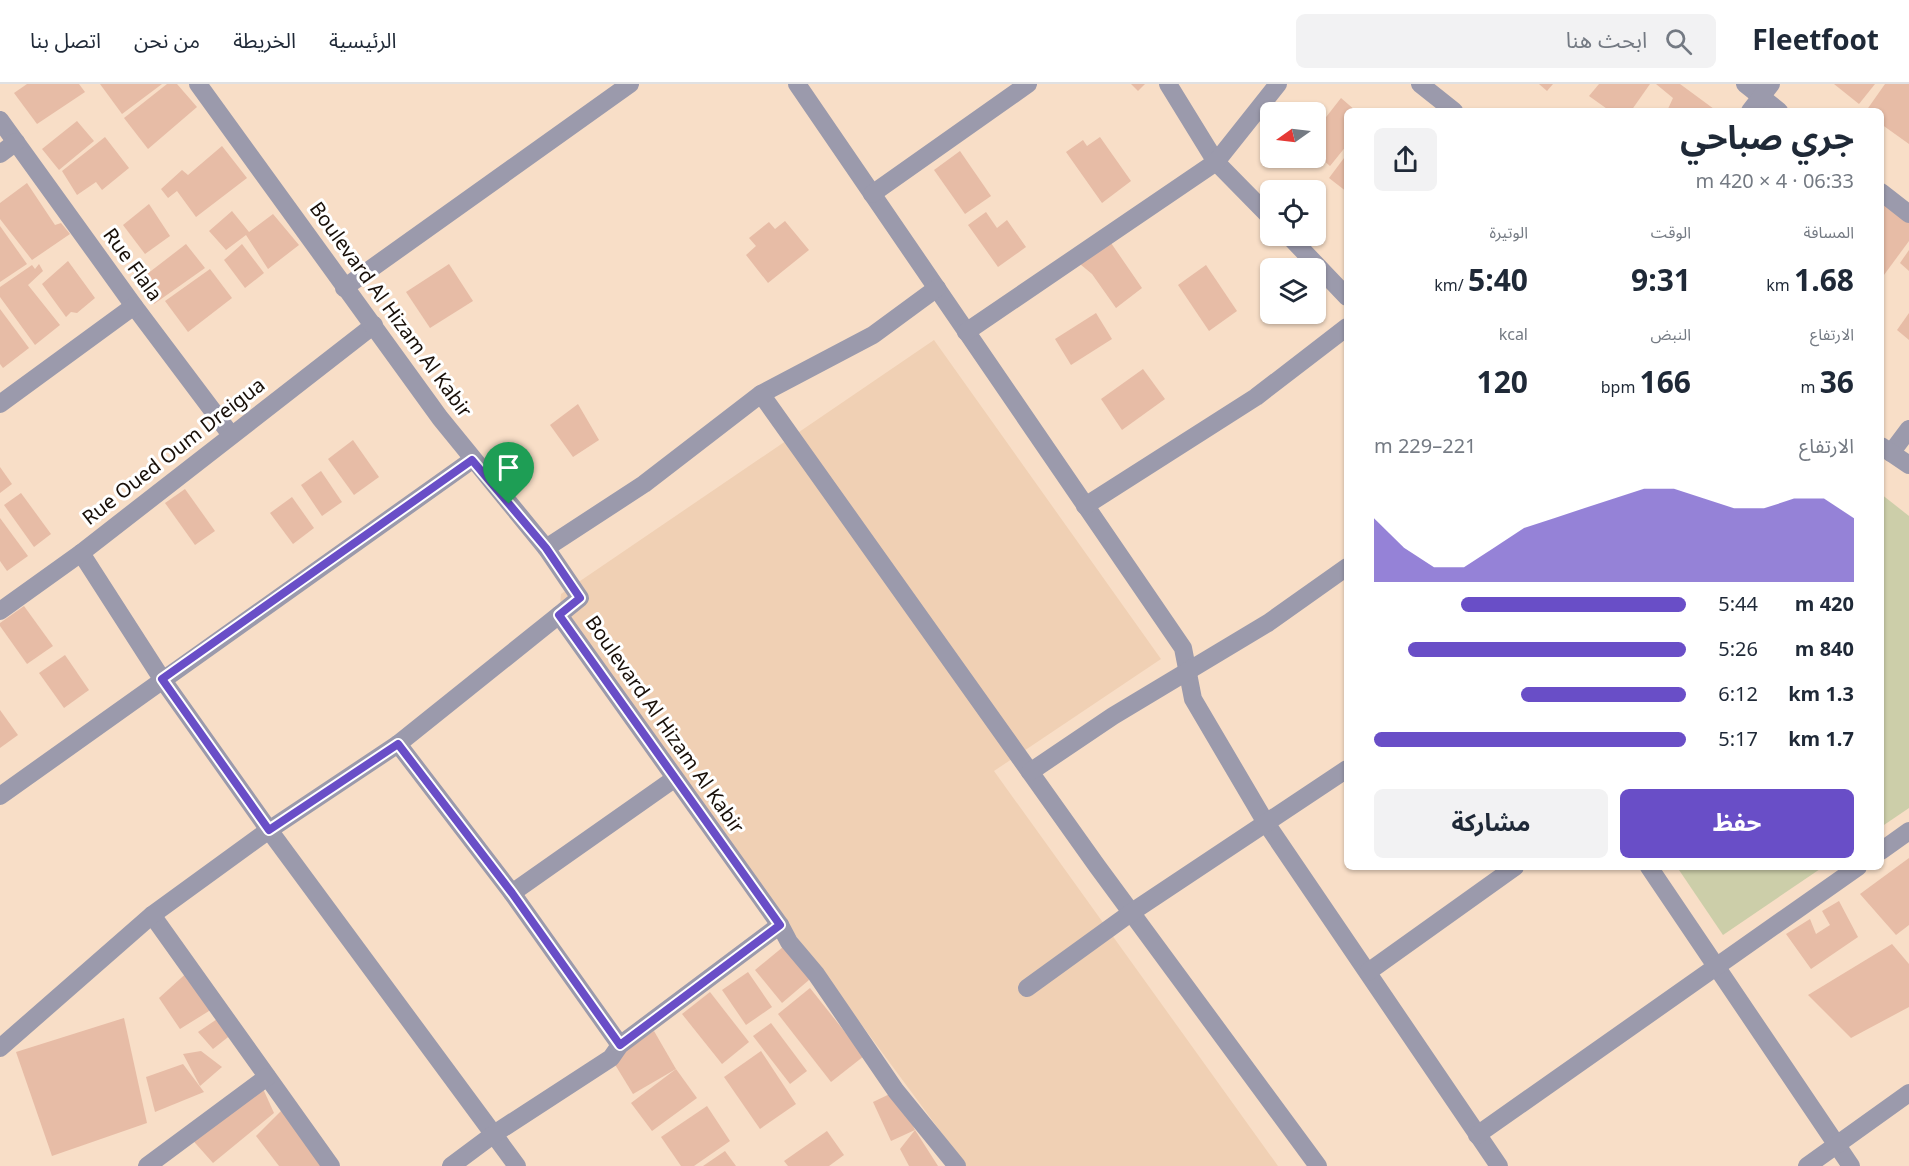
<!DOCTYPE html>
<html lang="ar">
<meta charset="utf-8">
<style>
:root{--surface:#fff;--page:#f2f2f3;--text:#1f2937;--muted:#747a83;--line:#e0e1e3;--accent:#694ec7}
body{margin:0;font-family:Georgia,"Noto Sans Arabic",serif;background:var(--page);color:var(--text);direction:rtl;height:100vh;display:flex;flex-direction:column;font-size:22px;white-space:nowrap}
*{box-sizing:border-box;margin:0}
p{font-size:20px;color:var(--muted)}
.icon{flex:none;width:33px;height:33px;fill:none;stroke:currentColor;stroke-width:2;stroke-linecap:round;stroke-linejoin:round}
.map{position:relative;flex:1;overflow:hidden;direction:ltr}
.sheet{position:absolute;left:1344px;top:24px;width:540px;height:762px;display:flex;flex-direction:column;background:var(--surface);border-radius:9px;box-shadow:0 2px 4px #0004;direction:rtl}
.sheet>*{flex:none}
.needle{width:39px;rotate:256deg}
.fabs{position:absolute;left:1260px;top:18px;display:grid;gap:12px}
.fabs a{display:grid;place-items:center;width:66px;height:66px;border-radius:9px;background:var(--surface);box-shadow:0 2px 4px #0004;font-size:30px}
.pin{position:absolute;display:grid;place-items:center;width:51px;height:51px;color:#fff;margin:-62px -26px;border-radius:50% 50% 50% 0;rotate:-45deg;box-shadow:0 0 6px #0007}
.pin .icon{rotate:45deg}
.round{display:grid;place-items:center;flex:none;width:63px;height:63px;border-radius:9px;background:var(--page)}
.head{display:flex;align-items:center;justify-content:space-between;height:102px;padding:0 30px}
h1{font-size:33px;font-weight:700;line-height:45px}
.metrics{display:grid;grid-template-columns:repeat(3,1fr);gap:9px;height:102px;padding:6px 30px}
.metrics div{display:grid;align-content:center}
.metrics b{font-size:30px;font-weight:700}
.metrics small{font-size:16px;font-weight:400}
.metrics p{font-size:16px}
.chart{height:168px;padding:12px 30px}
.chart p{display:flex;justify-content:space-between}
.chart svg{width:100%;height:108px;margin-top:6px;fill:var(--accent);opacity:.7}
.action{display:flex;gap:12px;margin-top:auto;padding:12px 30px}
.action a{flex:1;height:69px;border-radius:9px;background:var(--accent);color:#fff;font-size:24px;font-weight:700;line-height:69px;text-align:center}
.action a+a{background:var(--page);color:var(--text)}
ul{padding:0 30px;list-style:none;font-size:20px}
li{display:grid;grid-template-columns:96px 72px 1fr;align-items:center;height:45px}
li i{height:15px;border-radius:8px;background:var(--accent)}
header{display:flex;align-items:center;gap:36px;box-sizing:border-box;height:84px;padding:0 30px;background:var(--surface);border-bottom:2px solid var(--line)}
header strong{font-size:28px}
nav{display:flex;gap:33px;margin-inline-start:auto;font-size:21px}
.search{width:420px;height:54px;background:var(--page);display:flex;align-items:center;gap:15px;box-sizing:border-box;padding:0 21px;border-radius:9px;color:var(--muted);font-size:22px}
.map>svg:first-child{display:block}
</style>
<header>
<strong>Fleetfoot</strong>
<div class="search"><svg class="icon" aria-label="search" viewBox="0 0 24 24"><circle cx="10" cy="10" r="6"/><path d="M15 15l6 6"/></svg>ابحث هنا</div>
<nav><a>الرئيسية</a><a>الخريطة</a><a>من نحن</a><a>اتصل بنا</a></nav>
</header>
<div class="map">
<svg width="1909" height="1082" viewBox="0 0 1909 1082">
<rect width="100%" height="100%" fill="#f8dec7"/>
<path fill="#f0d0b4" d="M 934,256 L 1161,575 L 994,687 L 1278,1082 L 966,1082 L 559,531 L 561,510 Z"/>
<g fill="#cccea9">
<path d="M 1881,410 L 1909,432 L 1909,724 L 1881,743 Z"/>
<path d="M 1677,783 L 1823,783 L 1723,851 Z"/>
</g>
<g fill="#e7bca6">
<path d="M 27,0 L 79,0 L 85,8 L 37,40 L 14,9 Z"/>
<path d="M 100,0 L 162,0 L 122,30 Z"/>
<path d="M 167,0 L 177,0 L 197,23 L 148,65 L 124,34 Z"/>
<path d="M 1131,0 L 1145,0 L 1138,7 Z"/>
<path d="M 1539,0 L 1553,0 L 1547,7 Z"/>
<path d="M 1599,0 L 1650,0 L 1631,27 L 1610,27 L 1589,12 Z"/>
<path d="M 1656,0 L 1680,0 L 1714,25 L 1667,27 L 1673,14 Z"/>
<path d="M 1834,0 L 1875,0 L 1859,20 Z"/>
<path d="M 1885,0 L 1909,0 L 1909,60 L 1881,40 L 1881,27 L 1866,27 Z"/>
<path d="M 1341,14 L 1356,27 L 1347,27 L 1347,61 L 1330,82 L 1316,70 L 1316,46 Z"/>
<path d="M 77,37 L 94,57 L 59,86 L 42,65 Z"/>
<path d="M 105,53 L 129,84 L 102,106 L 96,98 L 77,111 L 62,87 Z"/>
<path d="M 1100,53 L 1131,97 L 1102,119 L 1066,68 L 1083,56 L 1087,62 Z"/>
<path d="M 222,62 L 247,94 L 196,133 L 177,107 L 168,114 L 161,105 L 182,86 L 188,91 Z"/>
<path d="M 960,67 L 991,112 L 965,130 L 934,86 Z"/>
<path d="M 1347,70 L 1347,108 L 1329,94 Z"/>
<path d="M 27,99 L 55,141 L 61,139 L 70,150 L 32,176 L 0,135 L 0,119 Z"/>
<path d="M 1881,115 L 1909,138 L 1909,157 L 1881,195 Z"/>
<path d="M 149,120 L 170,152 L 145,170 L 123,141 Z"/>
<path d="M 232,127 L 249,148 L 273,130 L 299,161 L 268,185 L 246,151 L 226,166 L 209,147 Z"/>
<path d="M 986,128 L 997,144 L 1007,136 L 1026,163 L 998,183 L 968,141 Z"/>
<path d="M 785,137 L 809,166 L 768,199 L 746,171 L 756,162 L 749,154 L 769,138 L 775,145 Z"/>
<path d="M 0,142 L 27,180 L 0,198 Z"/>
<path d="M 1111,159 L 1142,204 L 1116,224 L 1092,190 L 1080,180 Z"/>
<path d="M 186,160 L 205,184 L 154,220 L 138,197 Z"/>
<path d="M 242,160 L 264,189 L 245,204 L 224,176 Z"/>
<path d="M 1909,166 L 1909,187 L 1900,179 Z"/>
<path d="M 68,177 L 95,214 L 77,229 L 71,228 L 66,233 L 42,200 Z"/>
<path d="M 39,180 L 43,187 L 28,201 L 60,241 L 35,261 L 0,213 L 0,203 L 32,181 L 35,185 Z"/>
<path d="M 449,180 L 473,217 L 430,244 L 406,208 Z"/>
<path d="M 1206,181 L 1237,227 L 1209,247 L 1178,201 Z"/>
<path d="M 210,185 L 232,214 L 188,248 L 165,217 Z"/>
<path d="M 0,225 L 29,264 L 3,284 L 0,280 Z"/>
<path d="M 1096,229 L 1112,255 L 1071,281 L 1055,255 Z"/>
<path d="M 1909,229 L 1909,256 L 1897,246 Z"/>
<path d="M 1143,285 L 1165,315 L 1122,346 L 1101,315 Z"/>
<path d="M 578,320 L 599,356 L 573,373 L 550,341 Z"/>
<path d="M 353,356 L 379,393 L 354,411 L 328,375 Z"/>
<path d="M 0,383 L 12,400 L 0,409 Z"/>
<path d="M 321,387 L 342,418 L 322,432 L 301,401 Z"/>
<path d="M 185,405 L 215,447 L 195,461 L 165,419 Z"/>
<path d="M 21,409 L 51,450 L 34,463 L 4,421 Z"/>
<path d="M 292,413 L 314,444 L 293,460 L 270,429 Z"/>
<path d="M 0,434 L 28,472 L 7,487 L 0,477 Z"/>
<path d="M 24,522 L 53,562 L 27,580 L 0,542 L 0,539 Z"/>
<path d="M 65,571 L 89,606 L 64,624 L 39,589 Z"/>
<path d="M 0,626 L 18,651 L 0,664 Z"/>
<path d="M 1909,774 L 1909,841 L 1896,851 L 1860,810 Z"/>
<path d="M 1839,817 L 1858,853 L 1811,885 L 1786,850 L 1810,835 L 1816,850 L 1830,841 L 1822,827 Z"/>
<path d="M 789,858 L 816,890 L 782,919 L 755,886 Z"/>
<path d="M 1892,860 L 1909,880 L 1909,923 L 1851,954 L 1808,911 Z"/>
<path d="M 191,885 L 217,922 L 180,945 L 159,914 Z"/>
<path d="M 748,888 L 772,923 L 746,941 L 722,906 Z"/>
<path d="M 810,904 L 864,972 L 831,998 L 778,930 Z"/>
<path d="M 710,908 L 749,958 L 722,980 L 682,930 Z"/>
<path d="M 223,931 L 232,950 L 213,965 L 198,948 Z"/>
<path d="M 124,934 L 147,1039 L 52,1072 L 16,968 Z"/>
<path d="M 771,939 L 807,987 L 790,1000 L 753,952 Z"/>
<path d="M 654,947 L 676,985 L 633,1010 L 611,974 Z"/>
<path d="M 201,967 L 222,983 L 200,1002 L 183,970 Z"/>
<path d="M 761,967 L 796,1020 L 760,1045 L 724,993 Z"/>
<path d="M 183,980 L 204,1008 L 155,1028 L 146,993 Z"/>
<path d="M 676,985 L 697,1014 L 652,1047 L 631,1019 Z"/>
<path d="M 260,998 L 274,1029 L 213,1079 L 188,1051 Z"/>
<path d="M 896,1007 L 915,1046 L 891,1057 L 873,1018 Z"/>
<path d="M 707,1022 L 730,1057 L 694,1082 L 681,1082 L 661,1053 Z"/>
<path d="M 283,1025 L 328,1082 L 279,1082 L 256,1052 Z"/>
<path d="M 915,1046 L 938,1082 L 909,1082 L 900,1065 Z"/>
<path d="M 827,1047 L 844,1071 L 829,1082 L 788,1082 L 784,1077 Z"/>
<path d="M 725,1067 L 736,1082 L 703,1082 Z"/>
</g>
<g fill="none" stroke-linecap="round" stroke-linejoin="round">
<g stroke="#9b9aac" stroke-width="18">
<path d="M 797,0 L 1183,564 L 1193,615 L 1266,739 L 1499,1082"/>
<path d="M 1168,0 L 1216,78 L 1270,133"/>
<path d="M 1745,0 L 1779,27"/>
<path d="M 1750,27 L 1771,0"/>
<path d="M 0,36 L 134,222 L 231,351"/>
<path d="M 0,70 L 16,58"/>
<path d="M 1881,108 L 1909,130"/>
<path d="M 872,110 L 1028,0"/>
<path d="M 1289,152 L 1347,213"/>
<path d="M 344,204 L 630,0"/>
<path d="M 966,248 L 1216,78 L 1278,0"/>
<path d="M 761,310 L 873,251 L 937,204"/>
<path d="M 0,320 L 134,222"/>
<path d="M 1891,369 L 1909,345"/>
<path d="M 1085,422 L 1256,313 L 1347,243"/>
<path d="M 546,464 L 644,400 L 761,310 L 1097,782 L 1318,1082"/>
<path d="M 81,469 L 162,595 L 269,746 L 517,1082"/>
<path d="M 0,527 L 81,469 L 374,241"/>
<path d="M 398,660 L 512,809 L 620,961"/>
<path d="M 1030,688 L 1113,632 L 1268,539 L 1347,483"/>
<path d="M 0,712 L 472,376"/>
<path d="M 1881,767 L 1909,747"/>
<path d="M 1649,783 L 1851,1082"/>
<path d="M 512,809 L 674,695"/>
<path d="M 152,831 L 331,1082"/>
<path d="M 1368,888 L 1515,783"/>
<path d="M 1027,904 L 1132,828 L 1347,685"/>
<path d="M 0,964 L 152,831 L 269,746 L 398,660 L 559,531"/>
<path d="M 1477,1051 L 1858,783"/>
<path d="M 147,1082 L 267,993"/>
<path d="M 451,1082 L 494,1050 L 611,974 L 620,961 L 780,841"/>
<path d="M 1807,1082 L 1909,1009"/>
</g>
<g stroke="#9b9aac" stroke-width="18">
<path d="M 198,0 L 440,334 L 546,464 L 580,514 L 559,531 L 780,841 L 789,858 L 816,890 L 896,1007 L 957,1082"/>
<path d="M 1420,0 L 1454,27"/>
<path d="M 1881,362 L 1909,381"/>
</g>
</g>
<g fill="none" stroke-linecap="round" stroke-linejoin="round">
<g stroke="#fff" stroke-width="12">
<path id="route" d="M 472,376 L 546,464 L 580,514 L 559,531 L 780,841 L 620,961 L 512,809 L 398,660 L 269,746 L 162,595 Z"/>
</g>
<use href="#route" stroke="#694ec7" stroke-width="8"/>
</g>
<g text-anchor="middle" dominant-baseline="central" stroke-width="6" stroke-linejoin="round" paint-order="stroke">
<g font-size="20" fill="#180f08" stroke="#fff">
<text transform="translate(132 181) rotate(54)">Rue Flala</text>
<text transform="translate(390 226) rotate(54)">Boulevard Al Hizam Al Kabir</text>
<text transform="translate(174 368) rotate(-38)">Rue Oued Oum Dreigua</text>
<text transform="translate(664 641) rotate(55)">Boulevard Al Hizam Al Kabir</text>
</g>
</g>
</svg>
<div class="fabs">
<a><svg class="needle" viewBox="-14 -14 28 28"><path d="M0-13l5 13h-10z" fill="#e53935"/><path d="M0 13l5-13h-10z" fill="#747a83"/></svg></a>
<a><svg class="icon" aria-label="locate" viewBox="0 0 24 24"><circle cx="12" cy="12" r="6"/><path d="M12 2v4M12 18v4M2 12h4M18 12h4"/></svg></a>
<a><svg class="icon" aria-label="layers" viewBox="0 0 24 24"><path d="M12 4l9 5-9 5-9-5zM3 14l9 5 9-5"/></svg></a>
</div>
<div class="pin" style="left:509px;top:420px;background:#1e9e55"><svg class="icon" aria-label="arrive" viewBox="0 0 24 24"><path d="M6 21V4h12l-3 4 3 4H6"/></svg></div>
<section class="sheet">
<div class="head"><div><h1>جري صباحي</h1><p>06:33 · 4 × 420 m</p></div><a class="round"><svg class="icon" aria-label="share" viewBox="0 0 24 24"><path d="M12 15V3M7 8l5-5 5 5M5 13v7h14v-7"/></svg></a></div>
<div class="metrics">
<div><p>المسافة</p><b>1.68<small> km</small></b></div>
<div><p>الوقت</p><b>9:31</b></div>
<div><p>الوتيرة</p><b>5:40<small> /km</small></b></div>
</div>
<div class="metrics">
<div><p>الارتفاع</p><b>36<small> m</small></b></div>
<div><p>النبض</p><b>166<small> bpm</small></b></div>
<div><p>kcal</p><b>120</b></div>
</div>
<div class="chart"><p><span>الارتفاع</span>221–229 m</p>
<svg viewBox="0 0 160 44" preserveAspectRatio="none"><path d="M0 44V18L10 30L20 38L30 38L40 30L50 22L60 18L70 14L80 10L90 6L100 6L110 10L120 14L130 14L140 10L150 10L160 18V44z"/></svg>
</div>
<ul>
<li><b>420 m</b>5:44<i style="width:72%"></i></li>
<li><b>840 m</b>5:26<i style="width:89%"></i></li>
<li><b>1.3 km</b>6:12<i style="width:53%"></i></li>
<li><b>1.7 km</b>5:17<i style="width:100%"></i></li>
</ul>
<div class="action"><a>حفظ</a><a>مشاركة</a></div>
</section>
</div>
